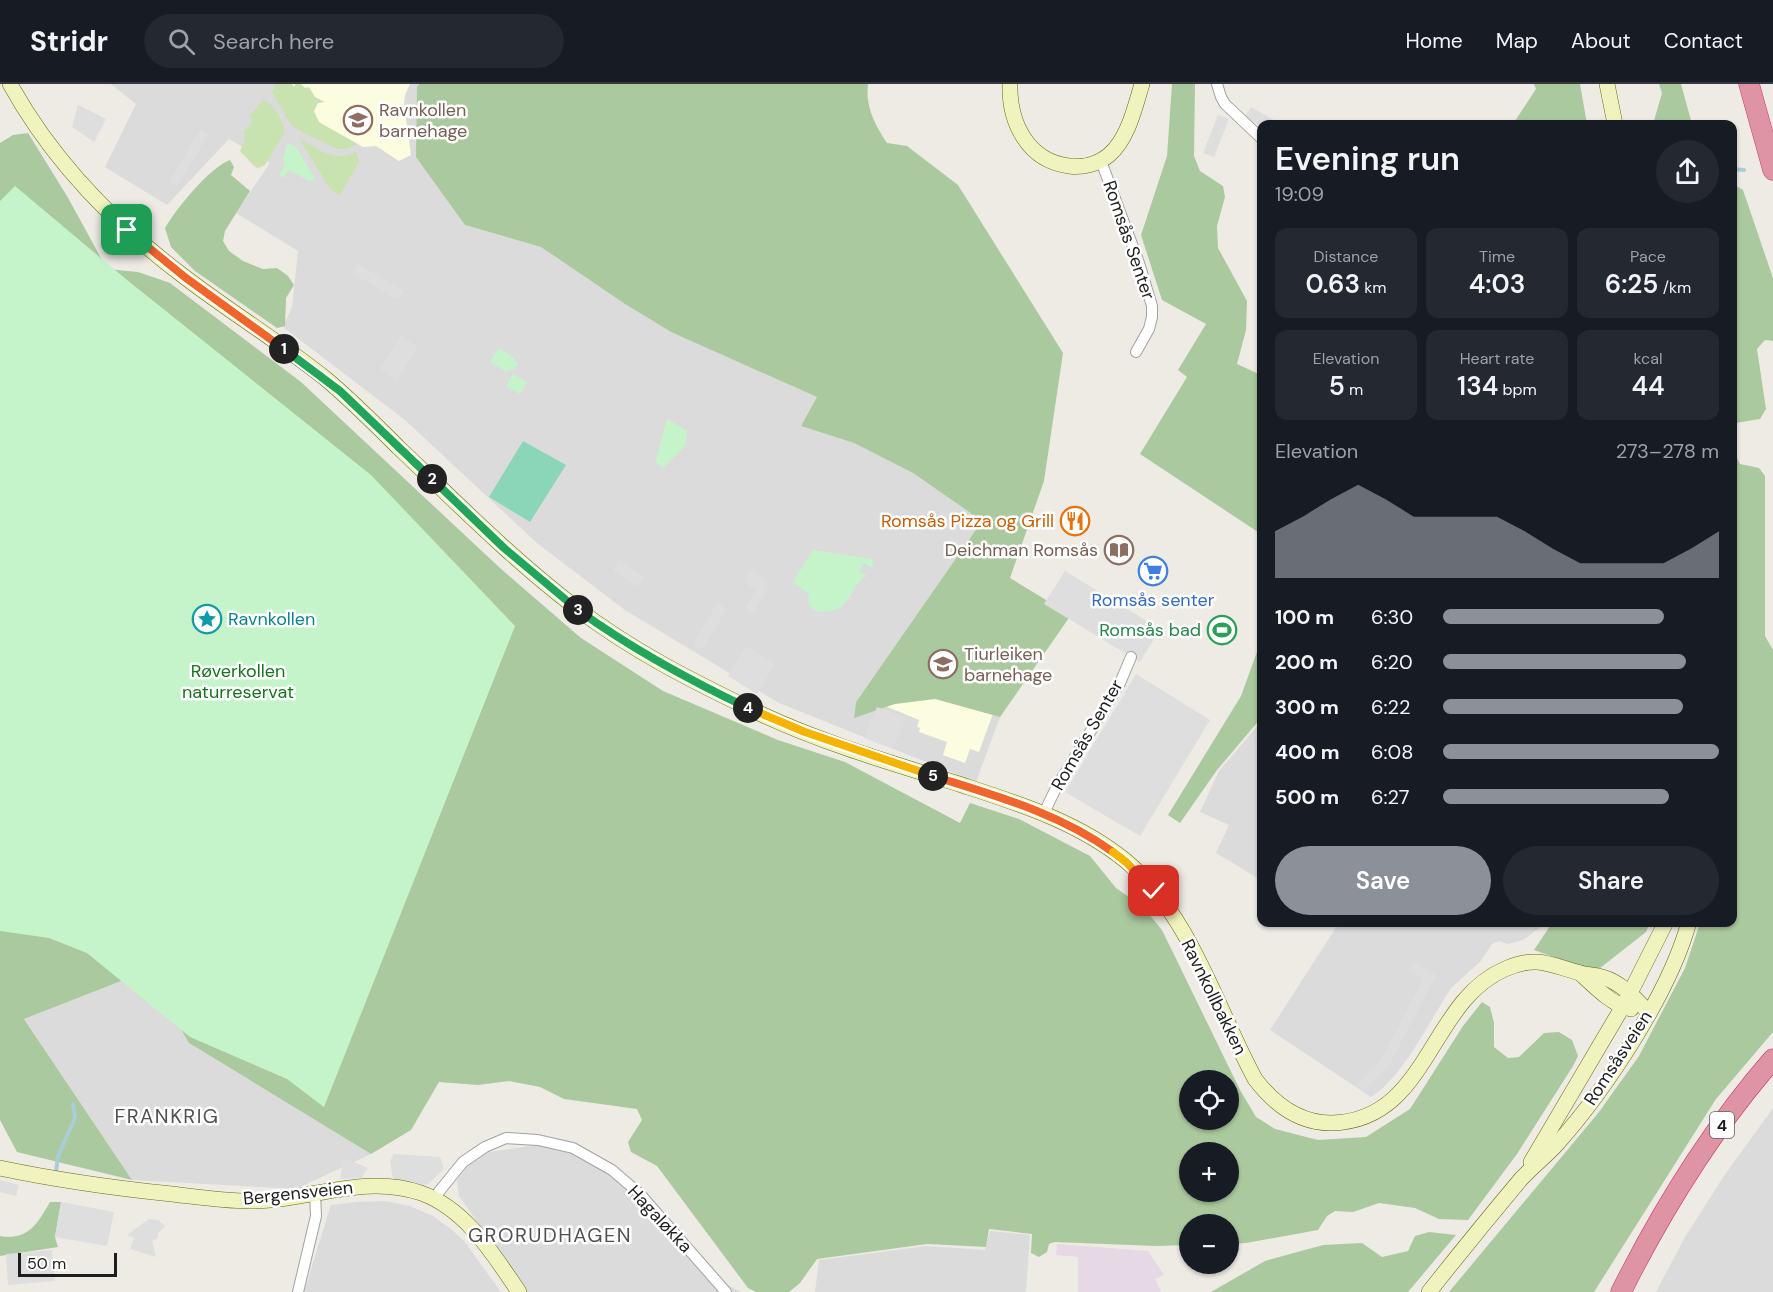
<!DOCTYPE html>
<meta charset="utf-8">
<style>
:root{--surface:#171b24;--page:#242831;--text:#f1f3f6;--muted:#9ea1a6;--line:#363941;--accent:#8c9099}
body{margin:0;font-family:"DM Sans",sans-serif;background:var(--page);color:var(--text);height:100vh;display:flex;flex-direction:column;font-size:22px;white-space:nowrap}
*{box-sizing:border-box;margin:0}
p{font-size:20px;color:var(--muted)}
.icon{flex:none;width:33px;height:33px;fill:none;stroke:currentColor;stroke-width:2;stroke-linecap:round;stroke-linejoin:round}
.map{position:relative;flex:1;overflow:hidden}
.sheet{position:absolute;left:1257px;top:36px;width:480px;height:807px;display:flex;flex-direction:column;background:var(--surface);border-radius:12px;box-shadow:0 2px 4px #0004}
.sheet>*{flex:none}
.fabs{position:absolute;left:1179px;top:986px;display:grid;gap:12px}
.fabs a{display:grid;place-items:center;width:60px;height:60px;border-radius:50%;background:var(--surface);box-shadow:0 2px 4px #0004;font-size:30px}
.scale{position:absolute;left:18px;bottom:15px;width:99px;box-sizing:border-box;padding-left:6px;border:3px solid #1e1e1e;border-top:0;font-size:16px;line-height:21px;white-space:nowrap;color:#1e1e1e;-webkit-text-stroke:4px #fff;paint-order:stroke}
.pin{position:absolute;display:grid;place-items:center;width:51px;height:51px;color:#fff;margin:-26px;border-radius:12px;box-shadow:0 3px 9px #0006}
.km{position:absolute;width:30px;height:30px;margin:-15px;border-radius:50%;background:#222;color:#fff;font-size:16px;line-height:30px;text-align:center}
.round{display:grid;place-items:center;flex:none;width:63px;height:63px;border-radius:32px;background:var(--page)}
.headline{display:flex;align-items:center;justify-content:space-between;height:102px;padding:0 18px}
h1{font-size:33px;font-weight:600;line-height:45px}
.stats{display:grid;grid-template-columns:repeat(3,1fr);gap:9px;height:102px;padding:6px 18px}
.stats div{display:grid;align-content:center;border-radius:12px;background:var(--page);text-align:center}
.stats b{font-size:26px;font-weight:600}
.stats small{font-size:16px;font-weight:400}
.stats p{font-size:16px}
.chart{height:168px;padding:12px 18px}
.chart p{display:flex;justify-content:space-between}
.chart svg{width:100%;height:108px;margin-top:6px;fill:var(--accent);opacity:.7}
.action{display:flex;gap:12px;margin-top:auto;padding:12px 18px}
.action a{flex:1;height:69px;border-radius:36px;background:var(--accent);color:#fff;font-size:24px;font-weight:600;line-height:69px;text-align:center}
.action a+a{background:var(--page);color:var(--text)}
ul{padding:0 18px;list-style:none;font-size:20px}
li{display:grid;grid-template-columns:96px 72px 1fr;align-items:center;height:45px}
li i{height:15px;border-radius:8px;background:var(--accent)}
header{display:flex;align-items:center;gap:36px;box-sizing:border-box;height:84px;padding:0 30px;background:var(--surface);border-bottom:2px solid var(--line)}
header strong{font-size:28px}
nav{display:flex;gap:33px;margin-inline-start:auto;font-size:21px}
.search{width:420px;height:54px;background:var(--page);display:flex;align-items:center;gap:15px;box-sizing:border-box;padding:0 21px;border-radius:33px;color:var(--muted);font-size:22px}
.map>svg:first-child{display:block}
</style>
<header>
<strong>Stridr</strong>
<div class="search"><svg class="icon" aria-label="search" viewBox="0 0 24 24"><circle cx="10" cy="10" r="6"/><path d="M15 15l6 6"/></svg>Search here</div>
<nav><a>Home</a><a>Map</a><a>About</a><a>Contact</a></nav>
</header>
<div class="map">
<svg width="1773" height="1208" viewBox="0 0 1773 1208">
<rect width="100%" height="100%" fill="#eeebe5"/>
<g fill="#dcdbdb">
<path d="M 111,0 L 419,0 L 417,3 L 465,141 L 541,163 L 625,220 L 671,248 L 818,313 L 801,342 L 854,359 L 913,389 L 982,437 L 856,618 L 854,633 L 895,620 L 935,615 L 1000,633 L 976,698 L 779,619 L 625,526 L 538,460 L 405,336 L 283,243 L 292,223 L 298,167 L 236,129 L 270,79 L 229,55 L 167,121 L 105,83 L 136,20 Z"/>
<path d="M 1261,638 L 1261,796 L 1216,769 L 1229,741 L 1200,728 L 1219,687 Z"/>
<path d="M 1333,839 L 1546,839 L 1523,856 L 1508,860 L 1499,857 L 1492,860 L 1481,877 L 1451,904 L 1411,970 L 1395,991 L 1381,1006 L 1371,1013 L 1270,946 L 1337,842 Z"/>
<path d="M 148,887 L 189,959 L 371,1070 L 296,1105 L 132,1096 L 24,935 Z"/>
<path d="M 1773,1024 L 1773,1208 L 1656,1208 L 1685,1153 L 1724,1092 Z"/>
<path d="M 536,1061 L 573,1064 L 618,1083 L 722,1198 L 741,1208 L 527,1208 L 459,1112 L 457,1096 L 469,1080 L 489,1068 Z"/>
<path d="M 385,1117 L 410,1122 L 433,1132 L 451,1145 L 464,1157 L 501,1208 L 304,1208 L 331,1121 L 356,1118 Z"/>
<path d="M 990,1147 L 1030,1151 L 1026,1208 L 815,1208 L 819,1176 L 927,1162 L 985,1166 Z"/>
</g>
<path fill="#e6d8e4" d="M 1057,1160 L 1148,1167 L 1164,1191 L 1155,1195 L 1161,1208 L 1078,1208 L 1078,1173 L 1056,1171 Z"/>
<g fill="#fcfce0">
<path d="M 277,0 L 410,0 L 405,11 L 404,20 L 411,71 L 399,77 L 376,62 L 363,63 L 344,52 L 301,34 Z"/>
<path d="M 999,613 L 979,668 L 970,665 L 965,679 L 943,671 L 947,658 L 919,648 L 920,644 L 917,643 L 919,636 L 871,616 Z"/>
</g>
<g fill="#c9e3b0">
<path d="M 275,0 L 292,0 L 294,3 L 295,0 L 301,0 L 305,4 L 309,3 L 315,13 L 325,18 L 318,19 L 314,27 L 319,38 L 357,60 L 347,65 L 338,65 L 305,50 L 291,41 L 272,8 Z"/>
<path d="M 263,16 C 273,18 284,38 285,48 L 265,81 L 258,84 L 254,82 L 240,67 L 245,56 L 244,46 L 248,44 L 252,36 L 250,31 Z"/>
<path d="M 299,54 C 319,66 333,78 356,68 L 359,78 L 340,111 L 330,105 Z"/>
</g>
<g fill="#abc99e" fill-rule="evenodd">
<path d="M 419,0 L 868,0 C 865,22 875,41 887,59 L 907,62 L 958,101 L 1063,269 L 1044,397 L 1010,494 L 1071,531 L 1000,633 L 935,615 L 895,620 L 854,634 L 856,618 L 982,437 L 913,389 L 854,359 L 801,342 L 817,313 L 671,248 L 625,220 L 541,163 L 465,141 L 416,73 L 417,3 Z"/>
<path d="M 1172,0 L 1195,0 L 1194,72 L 1200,87 L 1223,102 L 1225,113 L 1217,142 L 1218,164 L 1247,217 L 1246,246 L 1237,280 L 1261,291 L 1261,450 L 1140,370 L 1187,293 L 1178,286 L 1206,240 L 1162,216 L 1141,151 L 1167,72 Z"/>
<path d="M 1534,0 L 1580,0 L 1587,40 L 1513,40 L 1536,5 Z"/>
<path d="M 1659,0 L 1681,0 L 1692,40 L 1653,40 L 1662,9 Z"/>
<path d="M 28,49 L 67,112 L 107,185 L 138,188 L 170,199 L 301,298 L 500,484 L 581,554 L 663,607 L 778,656 L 845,678 L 960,739 L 970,719 L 1019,735 L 1090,772 L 1116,804 L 1143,823 L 1162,846 L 1240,1006 L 1256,1033 L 1275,1045 L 1318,1056 L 1366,1053 L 1410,1025 L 1463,942 L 1482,918 L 1490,923 L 1494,939 L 1494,963 L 1508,974 L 1519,973 L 1544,949 L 1559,948 L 1572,956 L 1578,972 L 1573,982 L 1517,1070 L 1468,1136 L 1439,1135 L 1415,1124 L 1379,1119 L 1353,1128 L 1335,1127 L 1327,1132 L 1318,1146 L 1246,1159 L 1229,1160 L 1228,1140 L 1190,1140 L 1189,1161 L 1156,1162 L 1054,1158 L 1049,1160 L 1047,1168 L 1039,1173 L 1031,1169 L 1032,1150 L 989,1145 L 986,1163 L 927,1160 L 817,1175 L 800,1199 L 789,1208 L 756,1208 L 748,1204 L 657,1082 L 631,1068 L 628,1058 L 642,1036 L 637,1025 L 564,1015 L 540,1003 L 509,997 L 478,1001 L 439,998 L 411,1046 L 371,1070 L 189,959 L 147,887 L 24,935 L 132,1096 L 17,1068 L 0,1036 L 0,59 L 13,51 ZM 1190,996 L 1228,996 L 1228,1035 L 1190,1035 ZM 1190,1068 L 1228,1068 L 1228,1107 L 1190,1107 Z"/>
<path d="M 230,76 L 234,83 L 231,91 L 250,107 L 225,147 L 223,157 L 229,167 L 243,177 L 263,185 L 277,184 L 288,192 L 294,201 L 286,214 L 285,242 L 277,244 L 195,187 L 171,163 L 165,144 C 176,125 210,83 230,76 Z"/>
<path d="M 1733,100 L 1743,106 L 1773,194 L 1773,257 L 1765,256 L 1757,265 L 1766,325 L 1760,335 L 1736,339 L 1733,366 L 1740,380 L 1759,384 L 1765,392 L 1765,552 L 1773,566 L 1773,948 L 1716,1015 L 1594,1208 L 1449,1208 L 1599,1028 L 1639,972 L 1685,884 L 1700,839 L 1732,838 Z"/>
<path d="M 1261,557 L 1261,634 L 1217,686 L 1180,739 L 1168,731 L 1241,612 Z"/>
<path d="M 1552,839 L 1650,839 L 1646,848 L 1595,888 L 1534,866 Z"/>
<path d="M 50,1118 L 61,1118 L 55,1153 L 58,1163 L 0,1172 L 0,1152 C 28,1157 38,1139 50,1118 Z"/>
<path d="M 1429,1148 L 1456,1151 L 1408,1208 L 1211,1208 L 1265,1177 L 1323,1161 L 1362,1159 L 1382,1173 L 1408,1167 L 1415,1152 Z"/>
</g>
<g fill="#c6f4ca">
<path d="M 288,59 L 296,63 L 315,95 L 309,97 L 289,86 L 283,94 L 279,91 L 285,81 L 283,74 Z"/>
<path d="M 15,102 L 127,196 L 371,391 L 515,542 L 324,1023 L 287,995 L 190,953 L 87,869 L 49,854 L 0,847 L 0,117 Z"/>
<path d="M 499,264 L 514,274 L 518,280 L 514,285 L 505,287 L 490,278 Z"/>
<path d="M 513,290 L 527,298 L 520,310 L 506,302 Z"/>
<path d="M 667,335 L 687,347 L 685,362 L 663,384 L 657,379 L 656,376 Z"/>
<path d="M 813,466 L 873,475 L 872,484 L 864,479 L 859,487 L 867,492 C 850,499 853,524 830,527 C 825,528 820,528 815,526 C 808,523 808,516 809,510 L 793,498 Z"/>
</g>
<path fill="#8bd6b8" d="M 523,357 L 566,381 L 530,438 L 489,413 Z"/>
<g fill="#dedede">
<path d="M 78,21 L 106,35 L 94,58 L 72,43 Z"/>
<path d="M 1251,23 L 1281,40 L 1262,40 L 1261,42 L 1245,33 Z"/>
<path d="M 1218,31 L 1229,35 L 1214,73 L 1203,69 Z"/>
<path d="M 200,46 L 209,50 L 177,103 L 169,98 Z"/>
<path d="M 358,180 L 404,207 L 398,216 L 352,189 Z"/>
<path d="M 401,252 L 418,263 L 397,296 L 380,285 Z"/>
<path d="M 619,477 L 644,493 L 638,503 L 613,487 Z"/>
<path d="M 751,486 L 771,499 L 753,529 L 745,524 L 756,506 L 744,498 Z"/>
<path d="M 1065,487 L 1160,545 L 1140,578 L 1044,520 Z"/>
<path d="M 717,519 L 727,525 L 702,566 L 693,560 Z"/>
<path d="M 746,562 L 775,580 L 757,610 L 728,592 Z"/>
<path d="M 1136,590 L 1210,636 L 1140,752 L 1065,708 Z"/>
<path d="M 877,623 L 906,634 L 893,665 L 864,654 Z"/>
<path d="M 1414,879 L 1436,891 L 1390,980 L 1365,1006 L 1357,1001 L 1382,974 L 1423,895 L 1409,887 Z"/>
<path d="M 394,1070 L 440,1073 L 444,1085 L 428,1100 L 423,1101 L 393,1095 L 390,1077 Z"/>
<path d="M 344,1074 L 368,1084 L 361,1094 L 340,1095 Z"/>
<path d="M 0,1096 L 19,1101 L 16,1112 L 0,1108 Z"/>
<path d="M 61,1118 L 114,1128 L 107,1162 L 55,1153 Z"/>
<path d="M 149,1135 L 158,1136 L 165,1142 L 158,1149 L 158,1154 L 152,1157 L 156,1173 L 130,1165 L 134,1154 L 127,1151 Z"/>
<path d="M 52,1166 L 55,1197 L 8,1201 L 6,1170 Z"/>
</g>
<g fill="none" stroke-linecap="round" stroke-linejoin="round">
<g stroke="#aacdd7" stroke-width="4">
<path d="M 1732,85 L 1744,86"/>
<path d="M 56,1088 L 58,1072 L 75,1034 L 73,1020"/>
</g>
<g stroke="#a2a2a2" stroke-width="12">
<g id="street">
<path d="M 1217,0 L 1221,13 L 1225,20 L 1262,55"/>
<path d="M 1101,77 L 1139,179 L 1152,222 L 1152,233 L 1149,245 L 1136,268"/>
<path d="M 1044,729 L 1056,704 L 1120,599 L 1131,573"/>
<path d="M 433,1115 L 463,1078 L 485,1063 L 506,1054 L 538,1056 L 573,1064 L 612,1086 L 640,1110 L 726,1208"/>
<path d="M 298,1208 L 316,1132 L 315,1109"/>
</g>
</g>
<g stroke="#616b0f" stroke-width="16">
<g id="secondary">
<path d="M 10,0 C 53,78 115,141 186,194 C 232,229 281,259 326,295 C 351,316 375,340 398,363 C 456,418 512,475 575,523 C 632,567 696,599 761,630 C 825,660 895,680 962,701 C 1020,720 1078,738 1126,777 C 1191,832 1216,923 1255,995 C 1274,1020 1299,1039 1331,1039 C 1429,1037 1428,918 1505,885 C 1537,871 1550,881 1580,889 C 1587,891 1595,891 1602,893 C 1621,898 1636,915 1649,929"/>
<path d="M 1010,0 C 1009,39 1028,77 1069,82 C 1083,84 1098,80 1109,71 C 1128,55 1135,23 1142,0"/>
<path d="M 1607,0 L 1615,40"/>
<path d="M 1580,889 C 1595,903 1611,920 1631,925"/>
<path d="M 1531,1078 L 1626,917 L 1666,838"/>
<path d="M 0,1084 C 57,1096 114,1104 172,1110 C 197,1113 223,1117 249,1117 C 307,1118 363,1089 421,1109 C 466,1125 493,1170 519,1208"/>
<path d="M 1429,1208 C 1459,1170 1490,1132 1521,1095 C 1532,1083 1546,1072 1557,1060 C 1606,1005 1669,910 1689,838"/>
</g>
</g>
<g stroke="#c93569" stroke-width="21">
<g id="highway">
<path d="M 1749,0 L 1773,86"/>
<path d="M 1621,1208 C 1662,1126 1713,1044 1773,975"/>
</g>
</g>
<use href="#street" stroke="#fff" stroke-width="10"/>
<use href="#secondary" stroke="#f1f3be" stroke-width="15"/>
<use href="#highway" stroke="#de94a2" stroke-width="20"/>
</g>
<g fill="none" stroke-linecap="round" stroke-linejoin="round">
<g stroke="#fff" stroke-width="12">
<path id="split-1" d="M 127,146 L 186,194 L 284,265"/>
</g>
<g stroke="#fff" stroke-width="12">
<path id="split-2" d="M 284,265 L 340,307 L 432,395"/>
</g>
<g stroke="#fff" stroke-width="12">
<path id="split-3" d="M 432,395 L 504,464 L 578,526"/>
</g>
<g stroke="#fff" stroke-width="12">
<path id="split-4" d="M 578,526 C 632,565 689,596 748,624"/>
</g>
<g stroke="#fff" stroke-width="12">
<path id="split-5" d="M 748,624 L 805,648 L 933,692"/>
</g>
<g stroke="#fff" stroke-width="12">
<path id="split-6" d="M 933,692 C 996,712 1059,729 1113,768"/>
</g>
<g stroke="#fff" stroke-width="12">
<path id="split-7" d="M 1113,768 L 1126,778 L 1154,807"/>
</g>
<use href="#split-1" stroke="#f0652b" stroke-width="8"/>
<use href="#split-2" stroke="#22a559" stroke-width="8"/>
<use href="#split-3" stroke="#22a559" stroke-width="8"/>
<use href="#split-4" stroke="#22a559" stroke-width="8"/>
<use href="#split-5" stroke="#f5b400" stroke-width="8"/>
<use href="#split-6" stroke="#f0652b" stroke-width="8"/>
<use href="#split-7" stroke="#f5b400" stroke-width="8"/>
</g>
<defs>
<g id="school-ring" transform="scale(1.5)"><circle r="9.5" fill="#fff" stroke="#8d6e63" stroke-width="1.5"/><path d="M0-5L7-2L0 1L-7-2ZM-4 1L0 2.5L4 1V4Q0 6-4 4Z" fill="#8d6e63"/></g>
<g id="restaurant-ring" transform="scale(1.5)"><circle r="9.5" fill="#fff" stroke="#e8710a" stroke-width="1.5"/><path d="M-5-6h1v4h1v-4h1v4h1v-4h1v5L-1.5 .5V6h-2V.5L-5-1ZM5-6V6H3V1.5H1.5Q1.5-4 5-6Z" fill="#e8710a"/></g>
<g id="library-ring" transform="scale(1.5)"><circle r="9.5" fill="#fff" stroke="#8d6e63" stroke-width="1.5"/><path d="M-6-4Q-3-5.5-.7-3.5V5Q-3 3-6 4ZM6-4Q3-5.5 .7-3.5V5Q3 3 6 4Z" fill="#8d6e63"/></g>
<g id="supermarket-ring" transform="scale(1.5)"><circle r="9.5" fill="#fff" stroke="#3f7fe0" stroke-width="1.5"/><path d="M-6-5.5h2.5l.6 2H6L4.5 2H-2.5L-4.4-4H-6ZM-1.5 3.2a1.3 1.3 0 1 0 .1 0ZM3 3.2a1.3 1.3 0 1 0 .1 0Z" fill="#3f7fe0"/></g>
<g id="sight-ring" transform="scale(1.5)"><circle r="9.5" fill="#fff" stroke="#0f9aa8" stroke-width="1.5"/><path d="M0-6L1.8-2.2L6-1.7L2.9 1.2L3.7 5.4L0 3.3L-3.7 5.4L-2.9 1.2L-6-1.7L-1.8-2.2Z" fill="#0f9aa8"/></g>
<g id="stadium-ring" transform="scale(1.5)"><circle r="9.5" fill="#fff" stroke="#2e9e5b" stroke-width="1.5"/><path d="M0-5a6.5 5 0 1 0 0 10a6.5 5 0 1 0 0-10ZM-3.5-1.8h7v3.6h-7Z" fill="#2e9e5b"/></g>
</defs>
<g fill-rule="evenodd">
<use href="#school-ring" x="358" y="36"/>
<use href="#restaurant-ring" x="1075" y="437"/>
<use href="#library-ring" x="1119" y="466"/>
<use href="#supermarket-ring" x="1153" y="487"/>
<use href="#sight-ring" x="207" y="535"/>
<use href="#stadium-ring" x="1222" y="546"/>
<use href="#school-ring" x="943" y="580"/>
</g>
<g text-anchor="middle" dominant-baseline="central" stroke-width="5" stroke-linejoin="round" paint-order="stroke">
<rect fill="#fff" stroke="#626262" stroke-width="1.5" x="1710" y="1028" width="24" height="26" rx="4.5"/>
<g font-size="16" font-weight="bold" fill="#1e1e1e">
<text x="1722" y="1041">4</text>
</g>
<g font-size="18" fill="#785e54" stroke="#fff" text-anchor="start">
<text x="379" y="26">Ravnkollen<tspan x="379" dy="21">barnehage</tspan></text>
<text x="1098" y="466" text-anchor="end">Deichman Romsås</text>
<text x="964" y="570">Tiurleiken<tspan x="964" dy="21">barnehage</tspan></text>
</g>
<g font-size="18" fill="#1e1e1e" stroke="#fff">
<text transform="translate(1129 156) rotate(71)">Romsås Senter</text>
<text transform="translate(1087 651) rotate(-60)">Romsås Senter</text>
<text transform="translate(1214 913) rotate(64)">Ravnkollbakken</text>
<text transform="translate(1618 974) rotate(-57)">Romsåsveien</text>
<text transform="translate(298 1109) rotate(-6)">Bergensveien</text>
<text transform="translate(660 1135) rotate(47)">Hagaløkka</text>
</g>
<g font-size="18" fill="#c56008" stroke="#fff" text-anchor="end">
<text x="1054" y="437">Romsås Pizza og Grill</text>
</g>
<g font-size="18" fill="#366cbe" stroke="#fff">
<text x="1153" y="516">Romsås senter</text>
</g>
<g font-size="18" fill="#0d838f" stroke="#fff" text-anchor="start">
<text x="228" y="535">Ravnkollen</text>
</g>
<g font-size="18" fill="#27864d" stroke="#fff" text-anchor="end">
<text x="1201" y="546">Romsås bad</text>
</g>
<g font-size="18" fill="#16721d" stroke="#fff">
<text x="238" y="587">Røverkollen<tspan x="238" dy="21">naturreservat</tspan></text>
</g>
<g font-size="20" letter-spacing="1.5" fill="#515151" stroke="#fff">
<text x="167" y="1032">FRANKRIG</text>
<text x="550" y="1151">GRORUDHAGEN</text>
</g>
</g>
</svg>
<div class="fabs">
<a><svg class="icon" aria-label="locate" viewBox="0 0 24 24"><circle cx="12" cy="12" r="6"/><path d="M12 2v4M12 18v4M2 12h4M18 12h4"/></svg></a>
<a>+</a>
<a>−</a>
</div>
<div class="scale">50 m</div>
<div class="pin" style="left:127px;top:146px;background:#1e9e55"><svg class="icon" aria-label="arrive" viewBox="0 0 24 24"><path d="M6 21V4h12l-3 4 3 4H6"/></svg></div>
<div class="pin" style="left:1154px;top:807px;background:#d93025"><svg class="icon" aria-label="check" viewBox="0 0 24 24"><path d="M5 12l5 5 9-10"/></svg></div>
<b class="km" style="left:284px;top:265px">1</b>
<b class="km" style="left:432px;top:395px">2</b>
<b class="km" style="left:578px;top:526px">3</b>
<b class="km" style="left:748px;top:624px">4</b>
<b class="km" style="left:933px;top:692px">5</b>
<section class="sheet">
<div class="headline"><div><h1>Evening run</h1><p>19:09</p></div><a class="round"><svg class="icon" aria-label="share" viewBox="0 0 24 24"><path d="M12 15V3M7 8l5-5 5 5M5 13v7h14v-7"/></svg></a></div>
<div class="stats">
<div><p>Distance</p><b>0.63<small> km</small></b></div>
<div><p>Time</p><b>4:03</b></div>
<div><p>Pace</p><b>6:25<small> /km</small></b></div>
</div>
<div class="stats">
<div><p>Elevation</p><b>5<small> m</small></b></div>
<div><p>Heart rate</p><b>134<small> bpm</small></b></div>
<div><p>kcal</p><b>44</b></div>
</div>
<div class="chart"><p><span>Elevation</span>273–278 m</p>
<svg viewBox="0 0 160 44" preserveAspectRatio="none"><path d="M0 44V25L10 19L20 12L30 6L40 12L50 19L60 19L70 19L80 19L90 25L100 32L110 38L120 38L130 38L140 38L150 32L160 25V44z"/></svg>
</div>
<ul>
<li><b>100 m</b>6:30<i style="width:80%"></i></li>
<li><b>200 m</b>6:20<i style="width:88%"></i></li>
<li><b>300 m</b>6:22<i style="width:87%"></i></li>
<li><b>400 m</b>6:08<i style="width:100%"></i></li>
<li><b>500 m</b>6:27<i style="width:82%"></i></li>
</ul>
<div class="action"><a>Save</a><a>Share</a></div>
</section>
</div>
